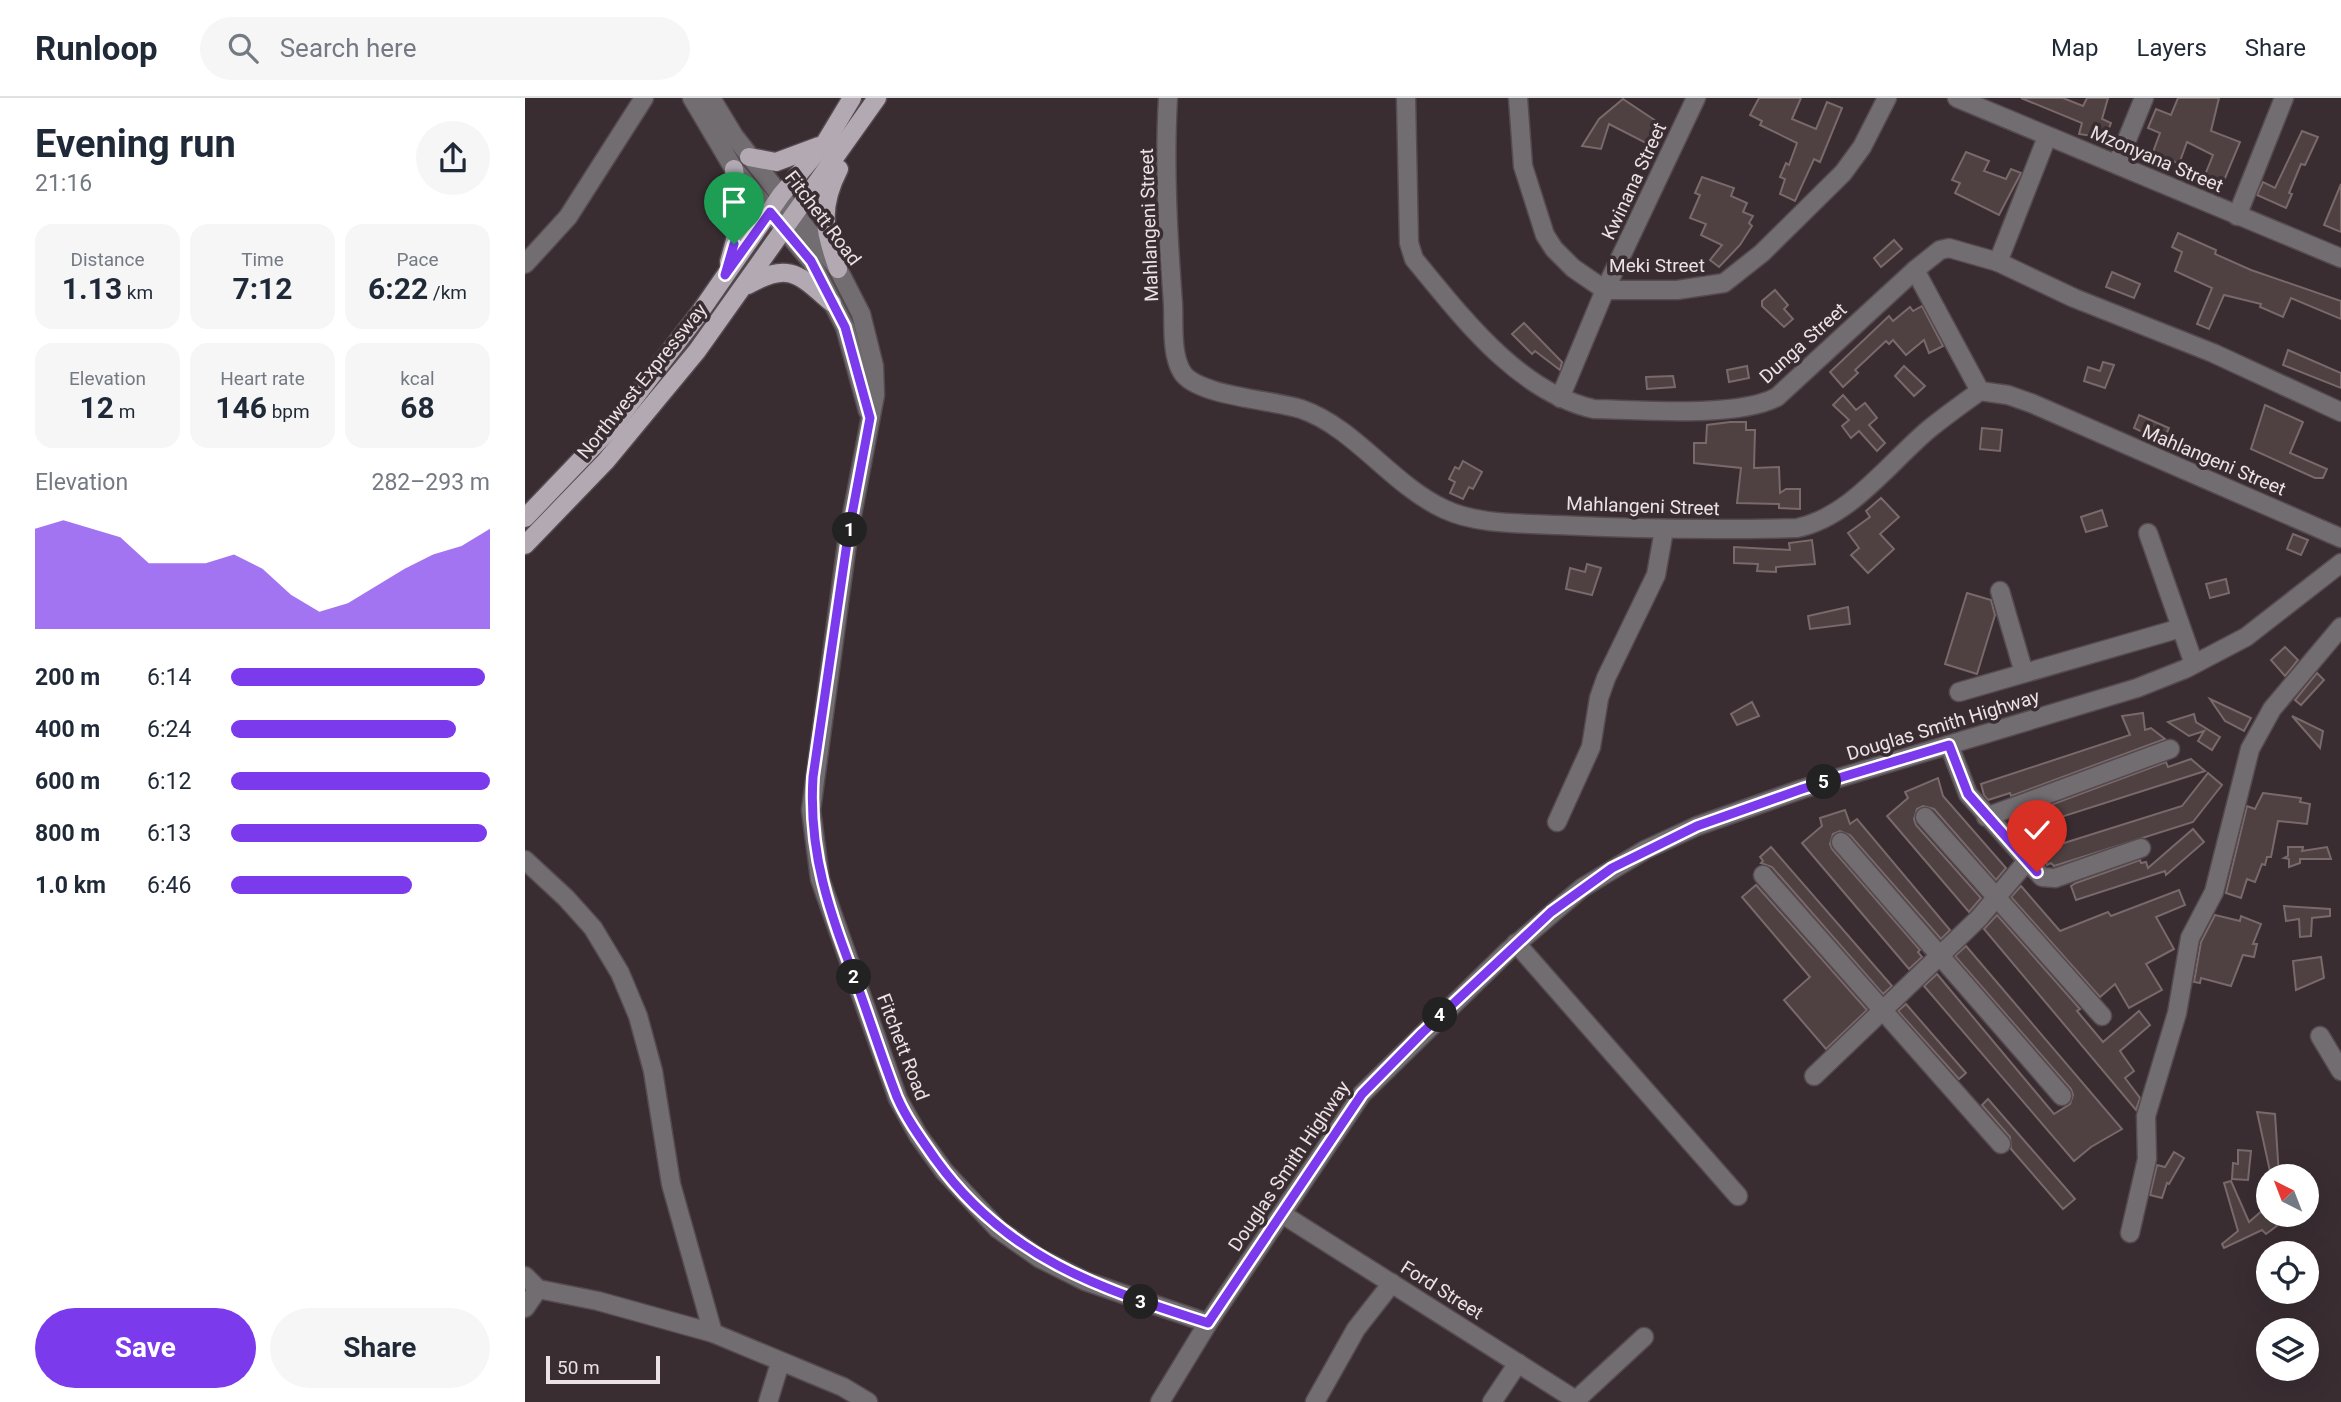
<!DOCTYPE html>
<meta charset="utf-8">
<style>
:root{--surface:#fff;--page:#f6f6f7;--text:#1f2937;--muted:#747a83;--line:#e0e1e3;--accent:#7c3aed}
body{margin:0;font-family:Roboto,sans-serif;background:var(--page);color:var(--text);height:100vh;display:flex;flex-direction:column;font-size:26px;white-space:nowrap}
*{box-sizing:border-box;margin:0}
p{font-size:23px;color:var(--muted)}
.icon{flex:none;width:38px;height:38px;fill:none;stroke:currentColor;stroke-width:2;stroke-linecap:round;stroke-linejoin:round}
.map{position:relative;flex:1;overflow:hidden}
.side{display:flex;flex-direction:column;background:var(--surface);width:525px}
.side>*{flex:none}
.needle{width:46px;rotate:318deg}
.fabs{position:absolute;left:1731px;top:1066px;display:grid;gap:14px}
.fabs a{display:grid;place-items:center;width:63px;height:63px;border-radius:50%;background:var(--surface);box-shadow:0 7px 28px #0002;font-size:35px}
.scale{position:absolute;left:21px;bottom:18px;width:114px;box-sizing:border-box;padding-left:7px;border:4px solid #eae2e5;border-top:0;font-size:19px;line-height:24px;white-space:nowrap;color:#eae2e5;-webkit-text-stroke:5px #392d32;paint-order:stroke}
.pin{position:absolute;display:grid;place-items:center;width:60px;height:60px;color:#fff;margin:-72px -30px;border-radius:50% 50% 50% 0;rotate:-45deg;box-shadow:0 0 7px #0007}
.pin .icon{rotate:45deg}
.km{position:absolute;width:35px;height:35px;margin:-18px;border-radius:50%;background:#222;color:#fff;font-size:19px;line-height:35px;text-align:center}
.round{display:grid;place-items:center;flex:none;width:74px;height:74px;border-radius:37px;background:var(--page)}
.headline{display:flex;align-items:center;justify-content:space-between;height:119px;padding:0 35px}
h1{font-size:38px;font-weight:700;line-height:52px}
.metrics{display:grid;grid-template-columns:repeat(3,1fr);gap:10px;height:119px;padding:7px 35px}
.metrics div{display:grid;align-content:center;border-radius:18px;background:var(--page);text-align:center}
.metrics b{font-size:30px;font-weight:700}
.metrics small{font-size:19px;font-weight:400}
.metrics p{font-size:19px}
.chart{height:196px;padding:14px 35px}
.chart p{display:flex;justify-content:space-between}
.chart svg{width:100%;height:126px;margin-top:7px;fill:var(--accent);opacity:.7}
.primary-button{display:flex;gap:14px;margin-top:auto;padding:14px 35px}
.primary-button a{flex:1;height:80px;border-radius:42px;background:var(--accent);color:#fff;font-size:28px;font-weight:700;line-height:80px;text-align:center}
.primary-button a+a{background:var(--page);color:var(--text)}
ul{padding:0 35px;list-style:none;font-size:23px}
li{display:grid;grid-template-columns:112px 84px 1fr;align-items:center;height:52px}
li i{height:18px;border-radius:9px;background:var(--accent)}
header{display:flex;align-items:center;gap:42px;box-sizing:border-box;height:98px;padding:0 35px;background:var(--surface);border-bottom:2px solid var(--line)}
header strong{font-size:33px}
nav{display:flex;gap:38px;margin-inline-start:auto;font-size:24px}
.search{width:490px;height:63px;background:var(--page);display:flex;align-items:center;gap:18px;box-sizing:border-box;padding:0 24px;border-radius:38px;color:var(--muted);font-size:26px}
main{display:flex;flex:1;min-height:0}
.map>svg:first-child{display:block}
</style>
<header>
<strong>Runloop</strong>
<div class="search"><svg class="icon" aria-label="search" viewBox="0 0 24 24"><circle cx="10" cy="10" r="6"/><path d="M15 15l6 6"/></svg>Search here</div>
<nav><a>Map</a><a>Layers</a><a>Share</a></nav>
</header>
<main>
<section class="side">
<div class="headline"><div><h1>Evening run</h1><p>21:16</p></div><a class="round"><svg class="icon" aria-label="share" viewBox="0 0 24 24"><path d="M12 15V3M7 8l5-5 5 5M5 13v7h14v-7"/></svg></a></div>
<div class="metrics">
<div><p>Distance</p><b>1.13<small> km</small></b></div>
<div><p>Time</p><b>7:12</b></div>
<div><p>Pace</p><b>6:22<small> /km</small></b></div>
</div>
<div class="metrics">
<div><p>Elevation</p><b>12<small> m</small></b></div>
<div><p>Heart rate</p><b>146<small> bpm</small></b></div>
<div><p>kcal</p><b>68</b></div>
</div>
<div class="chart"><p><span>Elevation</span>282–293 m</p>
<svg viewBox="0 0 160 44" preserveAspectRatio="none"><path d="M0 44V9L10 6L20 9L30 12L40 21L50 21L60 21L70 18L80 23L90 32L100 38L110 35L120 29L130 23L140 18L150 15L160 9V44z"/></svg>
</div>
<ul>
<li><b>200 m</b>6:14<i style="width:98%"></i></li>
<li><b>400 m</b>6:24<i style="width:87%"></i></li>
<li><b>600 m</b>6:12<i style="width:100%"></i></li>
<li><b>800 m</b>6:13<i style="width:99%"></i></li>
<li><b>1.0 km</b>6:46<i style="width:70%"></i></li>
</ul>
<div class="primary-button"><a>Save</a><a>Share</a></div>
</section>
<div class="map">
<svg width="1816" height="1304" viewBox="0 0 1816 1304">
<rect width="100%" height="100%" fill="#392d32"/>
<g fill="#4f4141" stroke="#79696a" stroke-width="2">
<path d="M 1234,0 L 1276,0 L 1267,21 L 1291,31 L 1302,4 L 1317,10 L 1295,64 L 1289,61 L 1270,103 L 1255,96 L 1260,81 L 1255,79 L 1261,65 L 1264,67 L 1272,45 L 1235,27 L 1237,23 L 1225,17 Z"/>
<path d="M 1496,0 L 1538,0 L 1558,8 L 1562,0 L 1583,0 L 1577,21 L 1586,25 L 1580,40 L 1554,36 L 1557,25 Z"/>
<path d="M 1653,0 L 1694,0 L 1686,33 L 1715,44 L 1698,85 L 1680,77 L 1688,57 L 1662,44 L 1654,66 L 1628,54 L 1635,35 L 1623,30 L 1631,11 L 1646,17 Z"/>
<path d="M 1098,1 L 1134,25 L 1121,45 L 1084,26 L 1076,51 L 1057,48 L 1074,21 Z"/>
<path d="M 1777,33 L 1793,39 L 1780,67 L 1776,66 L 1764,95 L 1767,96 L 1761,110 L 1732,97 L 1738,84 L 1750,90 Z"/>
<path d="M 1441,54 L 1464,63 L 1459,73 L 1481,81 L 1486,71 L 1496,75 L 1474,117 L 1430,95 L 1435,85 L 1427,82 Z"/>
<path d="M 1177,79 L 1209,90 L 1206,98 L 1222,105 L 1218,114 L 1228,118 L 1224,125 L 1227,128 L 1215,147 L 1194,169 L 1185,162 L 1197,147 L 1176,137 L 1181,126 L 1165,120 L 1175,97 L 1170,95 Z"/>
<path d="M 1816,86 L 1816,134 L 1799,127 Z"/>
<path d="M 1653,135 L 1691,152 L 1690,156 L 1726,172 L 1816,203 L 1816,221 L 1766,200 L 1758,219 L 1735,209 L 1736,206 L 1699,197 L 1684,231 L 1672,226 L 1687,190 L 1650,173 L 1657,154 L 1647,149 Z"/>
<path d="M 1369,142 L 1377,151 L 1356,169 L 1349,160 Z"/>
<path d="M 1587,174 L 1615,186 L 1609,200 L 1581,189 Z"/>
<path d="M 1250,192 L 1263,207 L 1259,211 L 1268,221 L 1259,229 L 1237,208 L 1237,203 Z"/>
<path d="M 1397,208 L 1418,248 L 1404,255 L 1399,242 L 1381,257 L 1368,242 L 1364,246 L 1361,243 L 1330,272 L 1333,275 L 1318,289 L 1305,274 L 1364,218 L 1368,223 L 1385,209 L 1388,213 Z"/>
<path d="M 999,225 L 1037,264 L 1035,272 L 1010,253 L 1007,256 L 987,236 Z"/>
<path d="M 1763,252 L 1816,275 L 1816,290 L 1758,267 Z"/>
<path d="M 1578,264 L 1589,267 L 1580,290 L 1559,283 L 1563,269 L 1575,273 Z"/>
<path d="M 1222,268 L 1224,280 L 1204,284 L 1202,272 Z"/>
<path d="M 1379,268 L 1400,288 L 1389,298 L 1370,278 Z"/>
<path d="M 1148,278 L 1150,289 L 1122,291 L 1121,279 Z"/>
<path d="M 1318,297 L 1331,312 L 1340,305 L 1352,320 L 1344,327 L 1360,345 L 1352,353 L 1334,333 L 1326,340 L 1317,328 L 1324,322 L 1308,307 Z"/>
<path d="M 1740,307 L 1778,324 L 1765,355 L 1802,371 L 1798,380 L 1790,380 L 1726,351 Z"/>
<path d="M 1614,317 L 1644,330 L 1636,348 L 1622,342 L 1624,337 L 1609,330 Z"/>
<path d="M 1205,324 L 1221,324 L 1221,332 L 1230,332 L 1229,370 L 1254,369 L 1255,395 L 1261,391 L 1275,391 L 1275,411 L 1254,410 L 1254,406 L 1212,405 L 1216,370 L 1169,365 L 1169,345 L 1181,345 L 1182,327 Z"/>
<path d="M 1457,330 L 1477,332 L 1475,353 L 1455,351 Z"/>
<path d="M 938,363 L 957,374 L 948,391 L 944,389 L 938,401 L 925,395 L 930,384 L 924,381 L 930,369 L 934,371 Z"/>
<path d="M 1356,400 L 1374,419 L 1355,436 L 1369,451 L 1343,475 L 1326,457 L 1334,450 L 1323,435 L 1345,419 L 1341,413 Z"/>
<path d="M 1577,412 L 1582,428 L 1561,434 L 1556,419 Z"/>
<path d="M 1768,436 L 1783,442 L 1776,457 L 1762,451 Z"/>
<path d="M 1287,442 L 1290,466 L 1251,469 L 1251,474 L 1232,473 L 1233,466 L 1209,465 L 1209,449 L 1265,452 L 1264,445 Z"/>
<path d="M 1062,466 L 1076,470 L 1067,497 L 1041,491 L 1045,470 L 1060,474 Z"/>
<path d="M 1701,481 L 1704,495 L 1685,500 L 1681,486 Z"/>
<path d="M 1442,495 L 1466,502 L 1470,517 L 1452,576 L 1420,566 Z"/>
<path d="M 1323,509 L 1325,526 L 1285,531 L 1283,518 Z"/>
<path d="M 1760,549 L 1773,562 L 1760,578 L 1746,562 Z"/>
<path d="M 1792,575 L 1799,582 L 1776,607 L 1770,602 Z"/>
<path d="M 1685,601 L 1726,620 L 1719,633 L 1700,623 Z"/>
<path d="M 1227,604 L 1234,618 L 1212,627 L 1206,616 Z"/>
<path d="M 1618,615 L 1620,632 L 1626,630 L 1640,641 L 1486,698 L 1485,695 L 1463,702 L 1459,697 L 1456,686 L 1605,637 L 1597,618 Z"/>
<path d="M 1669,616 L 1671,624 L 1695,639 L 1687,652 L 1673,643 L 1679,633 L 1664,638 L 1643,624 Z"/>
<path d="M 1767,618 L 1798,633 L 1795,650 Z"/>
<path d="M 1666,661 L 1680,673 L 1492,733 L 1488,721 L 1641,664 L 1643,669 Z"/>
<path d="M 1683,675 L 1697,687 L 1668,724 L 1529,768 L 1526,765 L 1522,767 L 1517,752 L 1657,708 Z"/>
<path d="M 1413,680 L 1418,698 L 1481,770 L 1471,782 L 1409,711 L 1398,708 L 1392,711 L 1389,721 L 1391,727 L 1456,800 L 1444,814 L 1362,718 L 1383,700 L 1380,694 Z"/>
<path d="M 1738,695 L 1776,700 L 1775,704 L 1785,706 L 1782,726 L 1753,723 L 1746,759 L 1742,759 L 1740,767 L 1737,766 L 1730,784 L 1722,781 L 1716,800 L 1701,795 L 1722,708 L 1730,711 Z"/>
<path d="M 1320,712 L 1325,726 L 1332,721 L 1425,832 L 1416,841 L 1325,737 L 1315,733 L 1308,736 L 1305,746 L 1307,751 L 1395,852 L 1393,854 L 1397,859 L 1384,871 L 1277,745 L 1297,728 L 1295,720 Z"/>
<path d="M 1668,731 L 1679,744 L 1641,777 L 1640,773 L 1551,802 L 1546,788 L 1551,785 L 1615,762 L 1616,765 L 1621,764 L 1623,770 Z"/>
<path d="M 1246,749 L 1367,888 L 1358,896 L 1247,769 L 1236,765 L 1238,763 L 1235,759 Z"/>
<path d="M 1763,749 L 1778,749 L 1777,753 L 1802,749 L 1806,761 L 1775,761 L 1775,765 L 1764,769 L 1764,761 L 1759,760 L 1763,758 Z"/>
<path d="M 1231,787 L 1342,912 L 1301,951 L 1259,902 L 1285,879 L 1217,799 Z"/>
<path d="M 1496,788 L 1535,833 L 1583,814 L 1586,818 L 1654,792 L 1660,807 L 1631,819 L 1649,851 L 1621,866 L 1637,892 L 1604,910 L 1590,886 L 1575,899 L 1486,799 Z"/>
<path d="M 1759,808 L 1805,811 L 1805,818 L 1787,820 L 1786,838 L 1775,839 L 1774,821 L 1761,823 Z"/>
<path d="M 1472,817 L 1555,911 L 1552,913 L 1578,944 L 1614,913 L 1625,927 L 1595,953 L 1609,973 L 1600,980 L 1615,1000 L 1611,1012 L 1459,831 Z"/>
<path d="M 1690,817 L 1715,823 L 1716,818 L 1736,826 L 1728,846 L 1732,846 L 1729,859 L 1718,857 L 1706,888 L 1676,880 L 1675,885 L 1669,884 L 1676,844 Z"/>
<path d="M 1441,848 L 1597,1031 L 1566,1049 L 1549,1063 L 1399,888 L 1412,876 L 1529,1016 L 1545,1006 L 1548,997 L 1546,991 L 1430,858 Z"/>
<path d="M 1796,859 L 1799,880 L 1771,892 L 1768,863 Z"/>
<path d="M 1381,906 L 1441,975 L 1434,981 L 1373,913 Z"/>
<path d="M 1463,1001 L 1550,1101 L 1538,1111 L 1486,1051 L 1485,1039 L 1457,1007 Z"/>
<path d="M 1732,1014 L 1750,1016 L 1754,1078 L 1746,1078 Z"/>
<path d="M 1713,1052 L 1726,1053 L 1723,1082 L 1707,1081 L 1708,1065 L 1713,1066 Z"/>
<path d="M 1649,1054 L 1659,1060 L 1644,1086 L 1642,1085 L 1637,1100 L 1625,1097 L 1632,1067 L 1640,1069 Z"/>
<path d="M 1706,1083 L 1724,1124 L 1739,1111 L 1753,1127 L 1741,1136 L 1737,1132 L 1699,1150 L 1697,1146 L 1713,1133 L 1699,1085 Z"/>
</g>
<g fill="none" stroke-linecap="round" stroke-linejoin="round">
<g stroke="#554a4f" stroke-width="21">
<g id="minor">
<path d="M 167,0 L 209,71 L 286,163 L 320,229 L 343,313"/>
<path d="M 186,0 L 209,38 L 313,171 L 336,216 L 349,268 L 350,297 L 323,438 L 286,712 L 295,781 L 373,1001 L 393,1037 L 419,1073 L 473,1131 L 514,1160 L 560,1183 L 683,1225"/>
<path d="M 643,0 C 639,68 643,138 648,206 C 649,227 646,256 657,274 C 671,298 749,302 776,311 C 829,329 867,387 919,411 C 953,427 996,425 1033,427 C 1113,431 1192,432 1272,430 C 1325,419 1363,366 1403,332 C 1420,318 1437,306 1455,293 L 1483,297 L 1506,305 L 1816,440"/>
<path d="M 881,0 L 884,145 L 889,161 C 937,219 993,294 1069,311 C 1117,312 1213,320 1252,299 L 1390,172 L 1415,152 L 1424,150 L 1473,164 L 1549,200 L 1688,255 L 1816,314"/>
<path d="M 993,0 L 998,68 L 1020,137 L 1029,151 L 1048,170 L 1080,192 L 1152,192 L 1199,185 L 1237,155 L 1318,75 L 1337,49 L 1362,0"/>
<path d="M 1432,0 L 1816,160"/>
<path d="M 1592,66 L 1619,0"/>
<path d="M 1712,118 L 1759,0"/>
<path d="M 1473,164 L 1522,39"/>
<path d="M 0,166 L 43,119 L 119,0"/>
<path d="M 1390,172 L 1455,293"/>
<path d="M 1035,300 L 1080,192 L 1171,0"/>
<path d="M 1623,435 L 1669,566"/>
<path d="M 1475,493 L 1499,575"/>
<path d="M 1434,594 L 1656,530"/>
<path d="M 1424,647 L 1443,696 L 1517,779 L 1530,780 L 1616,750"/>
<path d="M 1400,719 L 1577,918"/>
<path d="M 1461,719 L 1645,651"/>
<path d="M 1032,724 L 1066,649 L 1074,600 L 1081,580 L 1131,477 L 1139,432"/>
<path d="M 1316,744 L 1537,998"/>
<path d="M 0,762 L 41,800 L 68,830 L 95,875 L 113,918 L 128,973 L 146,1086 L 188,1235"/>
<path d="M 1238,777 L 1476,1046"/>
<path d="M 991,845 L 1213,1098"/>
<path d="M 1795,938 L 1816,973"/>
<path d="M 1289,978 L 1454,820 L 1502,763"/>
<path d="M 757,1116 L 1054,1304"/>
<path d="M 1605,1135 L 1622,1061 L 1621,1018 L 1652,915 L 1665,840 L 1689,794 L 1725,651 L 1747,611 L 1816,529"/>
<path d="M 0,1178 L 13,1191 L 73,1203 L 188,1235 L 318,1289 L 343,1304"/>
<path d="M 0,1210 L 13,1191"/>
<path d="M 1051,1302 L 1119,1239"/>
<path d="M 243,1304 L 255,1265"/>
<path d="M 635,1304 L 683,1225 L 837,996 L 983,853 L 1057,790 L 1120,752 L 1172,728 L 1277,691 L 1612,590 L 1660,571 L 1721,539 L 1816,465"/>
<path d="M 790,1304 L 831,1231 L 867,1185"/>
<path d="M 967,1304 L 993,1265"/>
</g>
</g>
<g stroke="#554a4f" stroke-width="21">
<g id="major">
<path d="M 224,59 L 251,64 L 294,48"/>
<path d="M 204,164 L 216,121 L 209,71"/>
<path d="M 313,171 C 299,132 294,110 314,71"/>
<path d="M 223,187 C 265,163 274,177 307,205"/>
<path d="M 0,420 L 87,329 L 173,217 L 256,97 L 300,45 L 327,0"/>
<path d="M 0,447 L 81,363 L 172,253 L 352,0"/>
</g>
</g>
<use href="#minor" stroke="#726d71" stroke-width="18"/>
<use href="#major" stroke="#b2a9b2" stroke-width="18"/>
</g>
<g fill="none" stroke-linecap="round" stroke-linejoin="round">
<g stroke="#fff" stroke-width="14">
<path id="route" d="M 209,146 L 200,177 L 245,114 L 286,163 L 320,229 L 345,320 L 323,438 L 288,679 C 283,758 306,817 333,889 C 346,925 358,963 372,999 C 382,1022 397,1042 411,1062 C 482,1160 573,1190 683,1225 L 837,996 L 897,935 L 1026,814 L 1087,770 L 1172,728 L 1277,691 L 1424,647 L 1443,696 L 1512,774"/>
</g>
<use href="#route" stroke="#7c3aed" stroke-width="9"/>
</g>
<g text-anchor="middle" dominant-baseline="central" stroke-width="7" stroke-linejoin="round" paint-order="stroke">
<g font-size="19" fill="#eae2e5" stroke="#392d32">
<text transform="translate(1632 61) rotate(23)">Mzonyana Street</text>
<text transform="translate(1109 83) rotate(-65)">Kwinana Street</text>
<text transform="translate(298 120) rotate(53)">Fitchett Road</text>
<text transform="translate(624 127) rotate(-92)">Mahlangeni Street</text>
<text x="1132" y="167">Meki Street</text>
<text transform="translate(1278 245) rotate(-42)">Dunga Street</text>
<text transform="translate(117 283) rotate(-51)">Northwest Expressway</text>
<text transform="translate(1689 362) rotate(23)">Mahlangeni Street</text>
<text transform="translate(1118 408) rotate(2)">Mahlangeni Street</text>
<text transform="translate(1418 627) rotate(-17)">Douglas Smith Highway</text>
<text transform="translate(378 949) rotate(69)">Fitchett Road</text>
<text transform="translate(764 1068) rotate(-56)">Douglas Smith Highway</text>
<text transform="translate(917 1192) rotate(32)">Ford Street</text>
</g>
</g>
</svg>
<div class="fabs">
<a><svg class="needle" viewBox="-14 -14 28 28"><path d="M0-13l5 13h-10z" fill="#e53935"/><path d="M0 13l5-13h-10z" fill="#747a83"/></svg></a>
<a><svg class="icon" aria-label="locate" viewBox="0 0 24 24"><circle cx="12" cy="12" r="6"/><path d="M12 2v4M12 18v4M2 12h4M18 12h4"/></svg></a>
<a><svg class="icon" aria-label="layers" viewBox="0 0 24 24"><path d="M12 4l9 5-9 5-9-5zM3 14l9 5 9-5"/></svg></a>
</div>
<div class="scale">50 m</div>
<div class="pin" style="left:209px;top:146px;background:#1e9e55"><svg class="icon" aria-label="arrive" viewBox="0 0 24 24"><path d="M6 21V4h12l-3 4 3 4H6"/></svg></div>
<div class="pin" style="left:1512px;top:774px;background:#d93025"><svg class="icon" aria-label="check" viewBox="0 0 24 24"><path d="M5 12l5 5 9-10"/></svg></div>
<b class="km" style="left:325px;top:432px">1</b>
<b class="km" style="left:329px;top:879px">2</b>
<b class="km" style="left:616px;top:1204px">3</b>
<b class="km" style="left:915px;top:917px">4</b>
<b class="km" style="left:1299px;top:684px">5</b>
</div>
</main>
